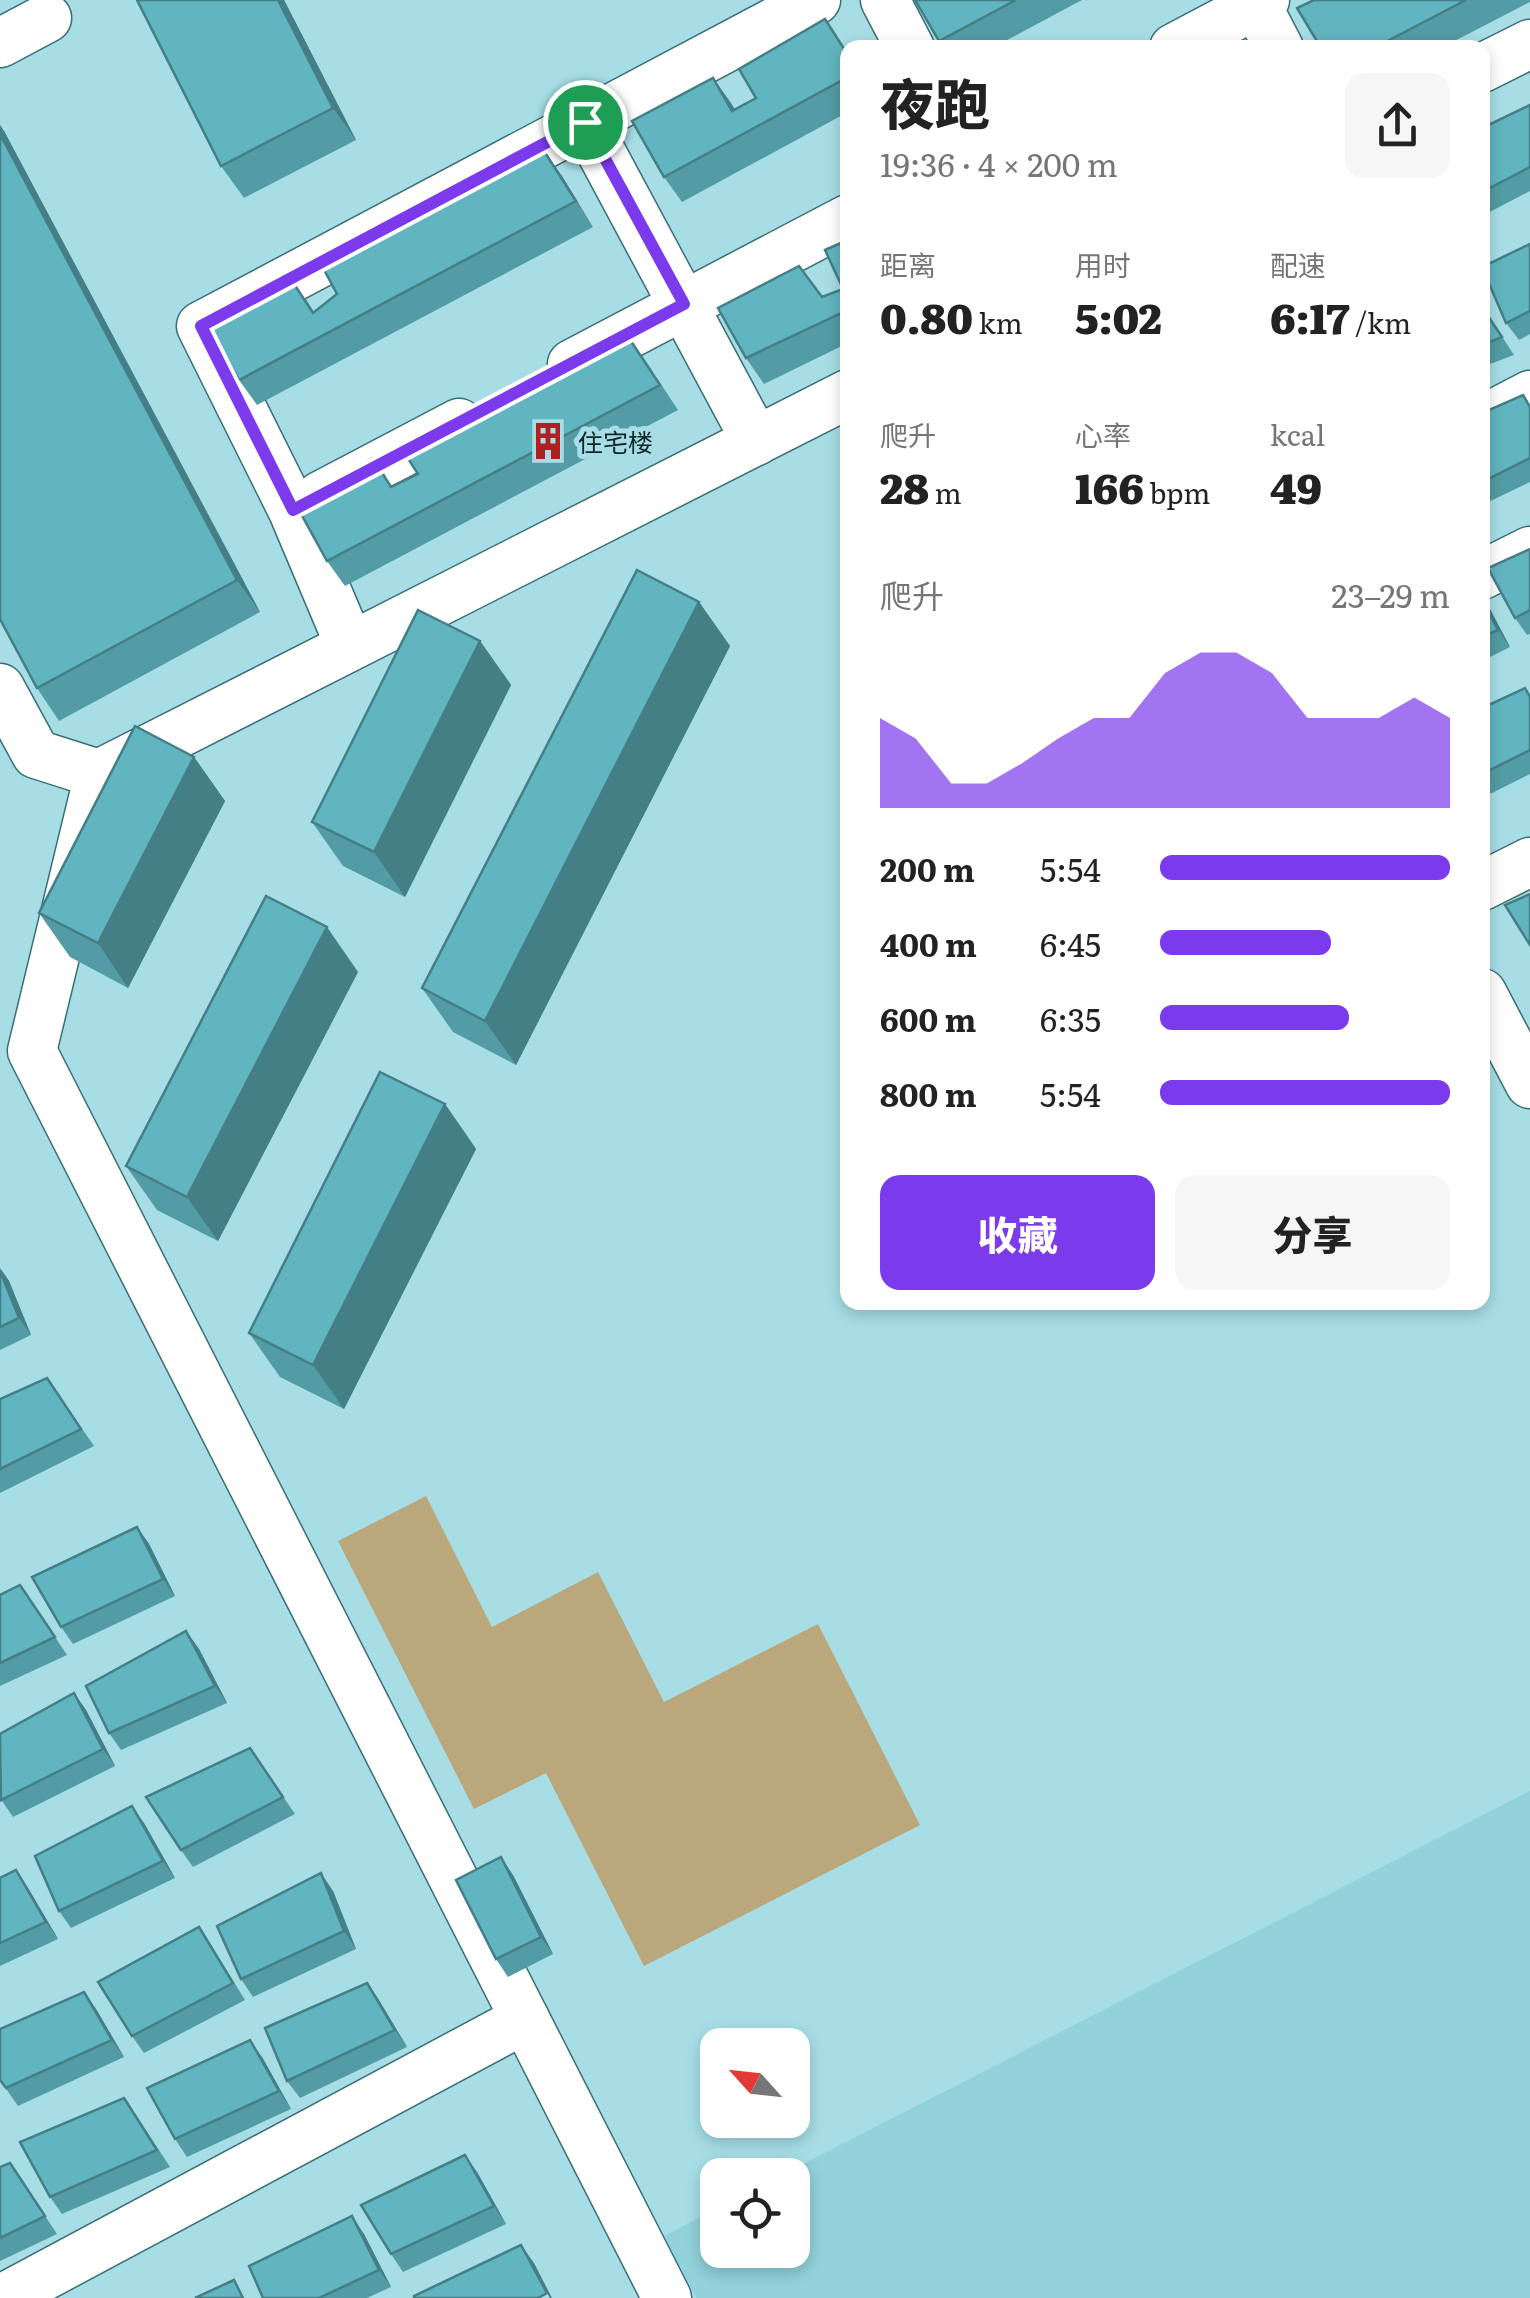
<!DOCTYPE html>
<html lang="zh">
<meta charset="utf-8">
<style>
:root{--surface:#fff;--page:#f6f6f6;--text:#222;--muted:#767676;--accent:#7c3aed}
body{margin:0;font-family:Literata,"Noto Sans SC",serif;background:var(--page);color:var(--text);height:100vh;display:flex;flex-direction:column;font-size:38px;white-space:nowrap}
*{box-sizing:border-box;margin:0}
p{font-size:32px;color:var(--muted)}
.icon{flex:none;width:55px;height:55px;fill:none;stroke:currentColor;stroke-width:2;stroke-linecap:round;stroke-linejoin:round}
.map{position:relative;flex:1;overflow:hidden}
.drawer{position:absolute;left:840px;top:40px;width:650px;height:1270px;display:flex;flex-direction:column;background:var(--surface);border-radius:20px;box-shadow:0 5px 15px #0003}
.drawer>*{flex:none}
.needle{width:65px;rotate:297deg}
.fabs{position:absolute;left:700px;top:2028px;display:grid;gap:20px}
.fabs a{display:grid;place-items:center;width:110px;height:110px;border-radius:20px;background:var(--surface);box-shadow:0 5px 15px #0003;font-size:50px}
.pin{position:absolute;display:grid;place-items:center;width:85px;height:85px;color:#fff;margin:-42px;border:5px solid #fff;border-radius:50%;box-shadow:0 2px 10px #0007}
.round{display:grid;place-items:center;flex:none;width:105px;height:105px;border-radius:20px;background:var(--page)}
.overview{display:flex;align-items:center;justify-content:space-between;height:170px;padding:0 40px}
h1{font-size:55px;font-weight:800;line-height:75px}
.stats{display:grid;grid-template-columns:repeat(3,1fr);gap:15px;height:170px;padding:10px 40px}
.stats div{display:grid;align-content:center}
.stats b{font-size:42px;font-weight:800}
.stats small{font-size:28px;font-weight:400}
.stats p{font-size:28px}
.chart{height:280px;padding:20px 40px}
.chart p{display:flex;justify-content:space-between}
.chart svg{width:100%;height:180px;margin-top:10px;fill:var(--accent);opacity:.7}
.action{display:flex;gap:20px;margin-top:auto;padding:20px 40px}
.action a{flex:1;height:115px;border-radius:20px;background:var(--accent);color:#fff;font-size:40px;font-weight:800;line-height:115px;text-align:center}
.action a+a{background:var(--page);color:var(--text)}
ul{padding:0 40px;list-style:none;font-size:32px}
li{display:grid;grid-template-columns:160px 120px 1fr;align-items:center;height:75px}
li i{height:25px;border-radius:12px;background:var(--accent)}
.map>svg:first-child{display:block}
</style>
<div class="map">
<svg width="1530" height="2298" viewBox="0 0 1530 2298">
<rect width="100%" height="100%" fill="#a7dee6"/>
<path fill="#91d2db" d="M 1530,1791 L 1530,2298 L 696,2298 L 664,2236 L 717,2208 L 718,2250 L 792,2250 L 792,2175 L 782,2175 Z"/>
<path fill="#baa77b" d="M 426,1496 L 492,1627 L 598,1572 L 664,1702 L 818,1624 L 920,1825 L 644,1966 L 546,1773 L 474,1809 L 338,1541 Z"/>
<g fill="none" stroke-linecap="round" stroke-linejoin="round">
<g stroke="#396e75" stroke-width="51">
<g id="minor">
<path d="M 885,0 L 910,48"/>
<path d="M 1254,0 L 1279,48"/>
<path d="M 0,43 L 47,18"/>
<path d="M 1174,48 L 1265,0"/>
<path d="M 1482,68 L 1530,44"/>
<path d="M 585,122 L 756,441"/>
<path d="M 572,364 L 848,219"/>
<path d="M 1482,420 L 1530,395"/>
<path d="M 320,496 L 459,423"/>
<path d="M 1482,575 L 1530,551"/>
<path d="M 350,646 L 293,511 L 201,326 L 816,0"/>
<path d="M 0,688 L 36,754 L 99,774"/>
<path d="M 1482,886 L 1530,862"/>
<path d="M 1482,993 L 1530,1084"/>
<path d="M 3,2298 L 525,2019"/>
<path d="M 667,2298 L 32,1051 L 99,774 L 848,394"/>
</g>
</g>
<use href="#minor" stroke="#fff" stroke-width="48"/>
</g>
<g fill="#539ca5">
<path d="M 284,0 L 356,140 L 244,198 L 221,166 Z"/>
<path d="M 915,0 L 1082,0 L 992,48 L 943,48 Z"/>
<path d="M 1314,0 L 1530,0 L 1530,2 L 1441,48 L 1321,48 Z"/>
<path d="M 848,53 L 848,112 L 682,202 L 664,177 L 713,78 L 735,110 Z"/>
<path d="M 1530,105 L 1530,191 L 1482,216 L 1482,128 Z"/>
<path d="M 4,131 L 260,612 L 59,721 L 37,688 Z"/>
<path d="M 544,151 L 593,227 L 257,405 L 239,380 L 305,298 L 314,312 Z"/>
<path d="M 848,240 L 848,343 L 764,384 L 746,358 L 822,297 L 843,289 Z"/>
<path d="M 1530,244 L 1530,334 L 1519,340 L 1506,323 Z"/>
<path d="M 1482,306 L 1514,355 L 1482,367 Z"/>
<path d="M 641,354 L 678,410 L 345,586 L 327,561 L 392,486 L 418,474 Z"/>
<path d="M 1530,405 L 1530,482 L 1482,505 L 1482,413 Z"/>
<path d="M 1530,549 L 1530,634 L 1527,635 L 1515,618 Z"/>
<path d="M 1482,594 L 1510,647 L 1482,661 Z"/>
<path d="M 699,602 L 730,646 L 516,1065 L 453,1032 L 422,988 Z"/>
<path d="M 480,641 L 511,685 L 405,897 L 343,866 L 312,822 Z"/>
<path d="M 1525,688 L 1530,695 L 1530,774 L 1482,798 L 1482,708 Z"/>
<path d="M 194,757 L 225,801 L 128,988 L 70,957 L 39,913 Z"/>
<path d="M 358,972 L 218,1241 L 157,1210 L 126,1166 Z"/>
<path d="M 445,1104 L 476,1149 L 344,1409 L 280,1377 L 249,1333 Z"/>
<path d="M 0,1268 L 9,1281 L 31,1335 L 0,1350 Z"/>
<path d="M 47,1378 L 94,1446 L 0,1493 L 0,1399 Z"/>
<path d="M 137,1527 L 149,1544 L 175,1596 L 73,1644 L 61,1627 Z"/>
<path d="M 0,1595 L 32,1602 L 67,1655 L 0,1686 Z"/>
<path d="M 186,1631 L 199,1649 L 227,1703 L 121,1750 L 109,1733 Z"/>
<path d="M 74,1693 L 86,1710 L 115,1766 L 13,1817 L 0,1798 Z"/>
<path d="M 250,1748 L 295,1814 L 193,1867 L 181,1850 Z"/>
<path d="M 144,1823 L 175,1878 L 71,1928 L 59,1911 Z"/>
<path d="M 16,1870 L 28,1888 L 58,1939 L 0,1966 L 0,1878 Z"/>
<path d="M 513,1875 L 553,1954 L 508,1977 L 496,1959 Z"/>
<path d="M 333,1891 L 356,1949 L 253,1997 L 241,1979 Z"/>
<path d="M 211,1945 L 245,2000 L 144,2053 L 132,2036 Z"/>
<path d="M 367,1983 L 407,2047 L 300,2098 L 287,2081 Z"/>
<path d="M 84,1992 L 96,2009 L 124,2057 L 18,2106 L 0,2080 Z"/>
<path d="M 262,2057 L 291,2109 L 187,2157 L 175,2139 Z"/>
<path d="M 136,2115 L 170,2167 L 62,2214 L 50,2197 Z"/>
<path d="M 10,2163 L 57,2234 L 0,2261 L 0,2167 Z"/>
<path d="M 477,2172 L 506,2224 L 403,2272 L 391,2254 Z"/>
<path d="M 364,2234 L 391,2287 L 367,2298 L 263,2298 Z"/>
</g>
<g fill="#447f86">
<path d="M 278,0 L 284,0 L 356,140 L 333,108 Z"/>
<path d="M 713,78 L 731,103 L 750,136 L 732,111 Z"/>
<path d="M 0,125 L 4,131 L 260,612 L 237,580 L 0,134 Z"/>
<path d="M 544,151 L 562,176 L 593,227 L 576,201 Z"/>
<path d="M 1482,594 L 1510,647 L 1498,630 L 1482,600 Z"/>
<path d="M 699,602 L 730,646 L 516,1065 L 485,1021 Z"/>
<path d="M 480,641 L 511,685 L 405,897 L 374,852 Z"/>
<path d="M 194,757 L 225,801 L 128,988 L 98,943 Z"/>
<path d="M 327,927 L 358,972 L 218,1241 L 187,1197 Z"/>
<path d="M 445,1104 L 476,1149 L 344,1409 L 313,1365 Z"/>
<path d="M 0,1268 L 9,1281 L 31,1335 L 19,1318 Z"/>
<path d="M 137,1527 L 149,1544 L 175,1596 L 163,1579 Z"/>
<path d="M 186,1631 L 199,1649 L 227,1703 L 215,1686 Z"/>
<path d="M 74,1693 L 86,1710 L 115,1766 L 103,1749 Z"/>
<path d="M 132,1806 L 144,1823 L 175,1878 L 163,1861 Z"/>
<path d="M 501,1857 L 513,1875 L 553,1954 L 541,1937 Z"/>
<path d="M 16,1870 L 28,1888 L 58,1939 L 46,1922 Z"/>
<path d="M 321,1873 L 333,1891 L 356,1949 L 344,1931 Z"/>
<path d="M 367,1983 L 379,2000 L 407,2047 L 395,2030 Z"/>
<path d="M 84,1992 L 96,2009 L 124,2057 L 112,2040 Z"/>
<path d="M 250,2040 L 262,2057 L 291,2109 L 279,2091 Z"/>
<path d="M 465,2155 L 477,2172 L 506,2224 L 494,2206 Z"/>
<path d="M 352,2216 L 364,2234 L 391,2287 L 379,2270 Z"/>
<path d="M 521,2245 L 534,2263 L 552,2298 L 550,2298 L 547,2293 Z"/>
</g>
<g fill="#61b5c0" stroke="#447f86" stroke-width="2.5">
<path d="M 137,0 L 278,0 L 333,108 L 221,166 Z"/>
<path d="M 915,0 L 1016,0 L 939,41 Z"/>
<path d="M 1314,0 L 1466,0 L 1374,48 L 1321,48 L 1297,8 Z"/>
<path d="M 825,19 L 848,55 L 848,77 L 664,177 L 632,121 L 713,78 L 732,111 L 756,98 L 739,69 Z"/>
<path d="M 1530,105 L 1530,167 L 1482,192 L 1482,128 Z"/>
<path d="M 0,134 L 237,580 L 37,688 L 0,619 Z"/>
<path d="M 544,151 L 576,201 L 239,380 L 207,325 L 287,273 L 313,313 L 337,294 L 321,264 Z"/>
<path d="M 848,240 L 848,310 L 746,358 L 718,308 L 799,266 L 822,297 L 843,289 L 825,250 Z"/>
<path d="M 1530,244 L 1530,311 L 1506,323 L 1482,267 Z"/>
<path d="M 1482,307 L 1502,337 L 1482,345 Z"/>
<path d="M 623,329 L 660,385 L 327,561 L 295,503 L 373,458 L 391,487 L 418,474 L 400,446 Z"/>
<path d="M 1523,395 L 1530,407 L 1530,458 L 1482,482 L 1482,413 Z"/>
<path d="M 1530,549 L 1530,610 L 1515,618 L 1488,568 Z"/>
<path d="M 637,570 L 699,602 L 485,1021 L 422,988 Z"/>
<path d="M 1482,600 L 1498,630 L 1482,637 Z"/>
<path d="M 418,610 L 480,641 L 374,852 L 312,822 Z"/>
<path d="M 1525,688 L 1530,697 L 1530,750 L 1482,774 L 1482,708 Z"/>
<path d="M 135,726 L 194,757 L 98,943 L 39,913 Z"/>
<path d="M 1530,894 L 1530,945 L 1505,905 Z"/>
<path d="M 266,896 L 327,927 L 187,1197 L 126,1166 Z"/>
<path d="M 380,1072 L 445,1104 L 313,1365 L 249,1333 Z"/>
<path d="M 0,1271 L 19,1318 L 0,1327 Z"/>
<path d="M 47,1378 L 81,1429 L 0,1469 L 0,1399 Z"/>
<path d="M 137,1527 L 163,1579 L 61,1627 L 32,1577 Z"/>
<path d="M 20,1585 L 55,1637 L 0,1663 L 0,1595 Z"/>
<path d="M 186,1631 L 215,1686 L 109,1733 L 86,1686 Z"/>
<path d="M 74,1693 L 103,1749 L 1,1800 L 0,1734 Z"/>
<path d="M 250,1748 L 283,1797 L 181,1850 L 146,1797 Z"/>
<path d="M 132,1806 L 163,1861 L 59,1911 L 35,1856 Z"/>
<path d="M 501,1857 L 541,1937 L 496,1959 L 456,1880 Z"/>
<path d="M 16,1870 L 46,1922 L 0,1943 L 0,1878 Z"/>
<path d="M 321,1873 L 344,1931 L 241,1979 L 217,1926 Z"/>
<path d="M 199,1927 L 233,1983 L 132,2036 L 98,1982 Z"/>
<path d="M 367,1983 L 395,2030 L 287,2081 L 265,2028 Z"/>
<path d="M 84,1992 L 112,2040 L 6,2088 L 0,2080 L 0,2029 Z"/>
<path d="M 250,2040 L 279,2091 L 175,2139 L 147,2088 Z"/>
<path d="M 124,2098 L 157,2150 L 50,2197 L 20,2142 Z"/>
<path d="M 465,2155 L 494,2206 L 391,2254 L 361,2205 Z"/>
<path d="M 10,2163 L 45,2216 L 0,2238 L 0,2167 Z"/>
<path d="M 352,2216 L 379,2270 L 319,2298 L 263,2298 L 249,2266 Z"/>
<path d="M 521,2245 L 547,2293 L 538,2298 L 414,2298 L 414,2296 Z"/>
<path d="M 234,2280 L 243,2298 L 195,2298 Z"/>
</g>
<g fill="none" stroke-linecap="round" stroke-linejoin="round">
<g stroke="#fff" stroke-width="20">
<path id="route" d="M 585,122 L 684,304 L 293,510 L 201,326 Z"/>
</g>
<use href="#route" stroke="#7c3aed" stroke-width="12"/>
</g>
<defs>
<g id="building-bare" transform="scale(3)"><path d="M-4-6H4V6H1V3H-1V6H-4ZM-2.5-4.3h1.7v1.8h-1.7ZM.8-4.3h1.7v1.8H.8ZM-2.5-1h1.7V.8h-1.7ZM.8-1h1.7V.8H.8Z" fill="#b01f21" stroke="#a7dee6" stroke-width="2.5" paint-order="stroke"/></g>
</defs>
<g fill-rule="evenodd">
<use href="#building-bare" x="548" y="441"/>
</g>
<g text-anchor="middle" dominant-baseline="central" stroke-width="10" stroke-linejoin="round" paint-order="stroke">
<g font-size="25" fill="#102629" stroke="#a7dee6" text-anchor="start">
<text x="578" y="441">住宅楼</text>
</g>
</g>
</svg>
<div class="fabs">
<a><svg class="needle" viewBox="-14 -14 28 28"><path d="M0-13l5 13h-10z" fill="#e53935"/><path d="M0 13l5-13h-10z" fill="#767676"/></svg></a>
<a><svg class="icon" aria-label="locate" viewBox="0 0 24 24"><circle cx="12" cy="12" r="6"/><path d="M12 2v4M12 18v4M2 12h4M18 12h4"/></svg></a>
</div>
<div class="pin" style="left:585px;top:122px;background:#1e9e55"><svg class="icon" aria-label="arrive" viewBox="0 0 24 24"><path d="M6 21V4h12l-3 4 3 4H6"/></svg></div>
<section class="drawer">
<div class="overview"><div><h1>夜跑</h1><p>19:36 · 4 × 200 m</p></div><a class="round"><svg class="icon" aria-label="share" viewBox="0 0 24 24"><path d="M12 15V3M7 8l5-5 5 5M5 13v7h14v-7"/></svg></a></div>
<div class="stats">
<div><p>距离</p><b>0.80<small> km</small></b></div>
<div><p>用时</p><b>5:02</b></div>
<div><p>配速</p><b>6:17<small> /km</small></b></div>
</div>
<div class="stats">
<div><p>爬升</p><b>28<small> m</small></b></div>
<div><p>心率</p><b>166<small> bpm</small></b></div>
<div><p>kcal</p><b>49</b></div>
</div>
<div class="chart"><p><span>爬升</span>23–29 m</p>
<svg viewBox="0 0 160 44" preserveAspectRatio="none"><path d="M0 44V22L10 27L20 38L30 38L40 33L50 27L60 22L70 22L80 11L90 6L100 6L110 11L120 22L130 22L140 22L150 17L160 22V44z"/></svg>
</div>
<ul>
<li><b>200 m</b>5:54<i style="width:100%"></i></li>
<li><b>400 m</b>6:45<i style="width:59%"></i></li>
<li><b>600 m</b>6:35<i style="width:65%"></i></li>
<li><b>800 m</b>5:54<i style="width:100%"></i></li>
</ul>
<div class="action"><a>收藏</a><a>分享</a></div>
</section>
</div>
